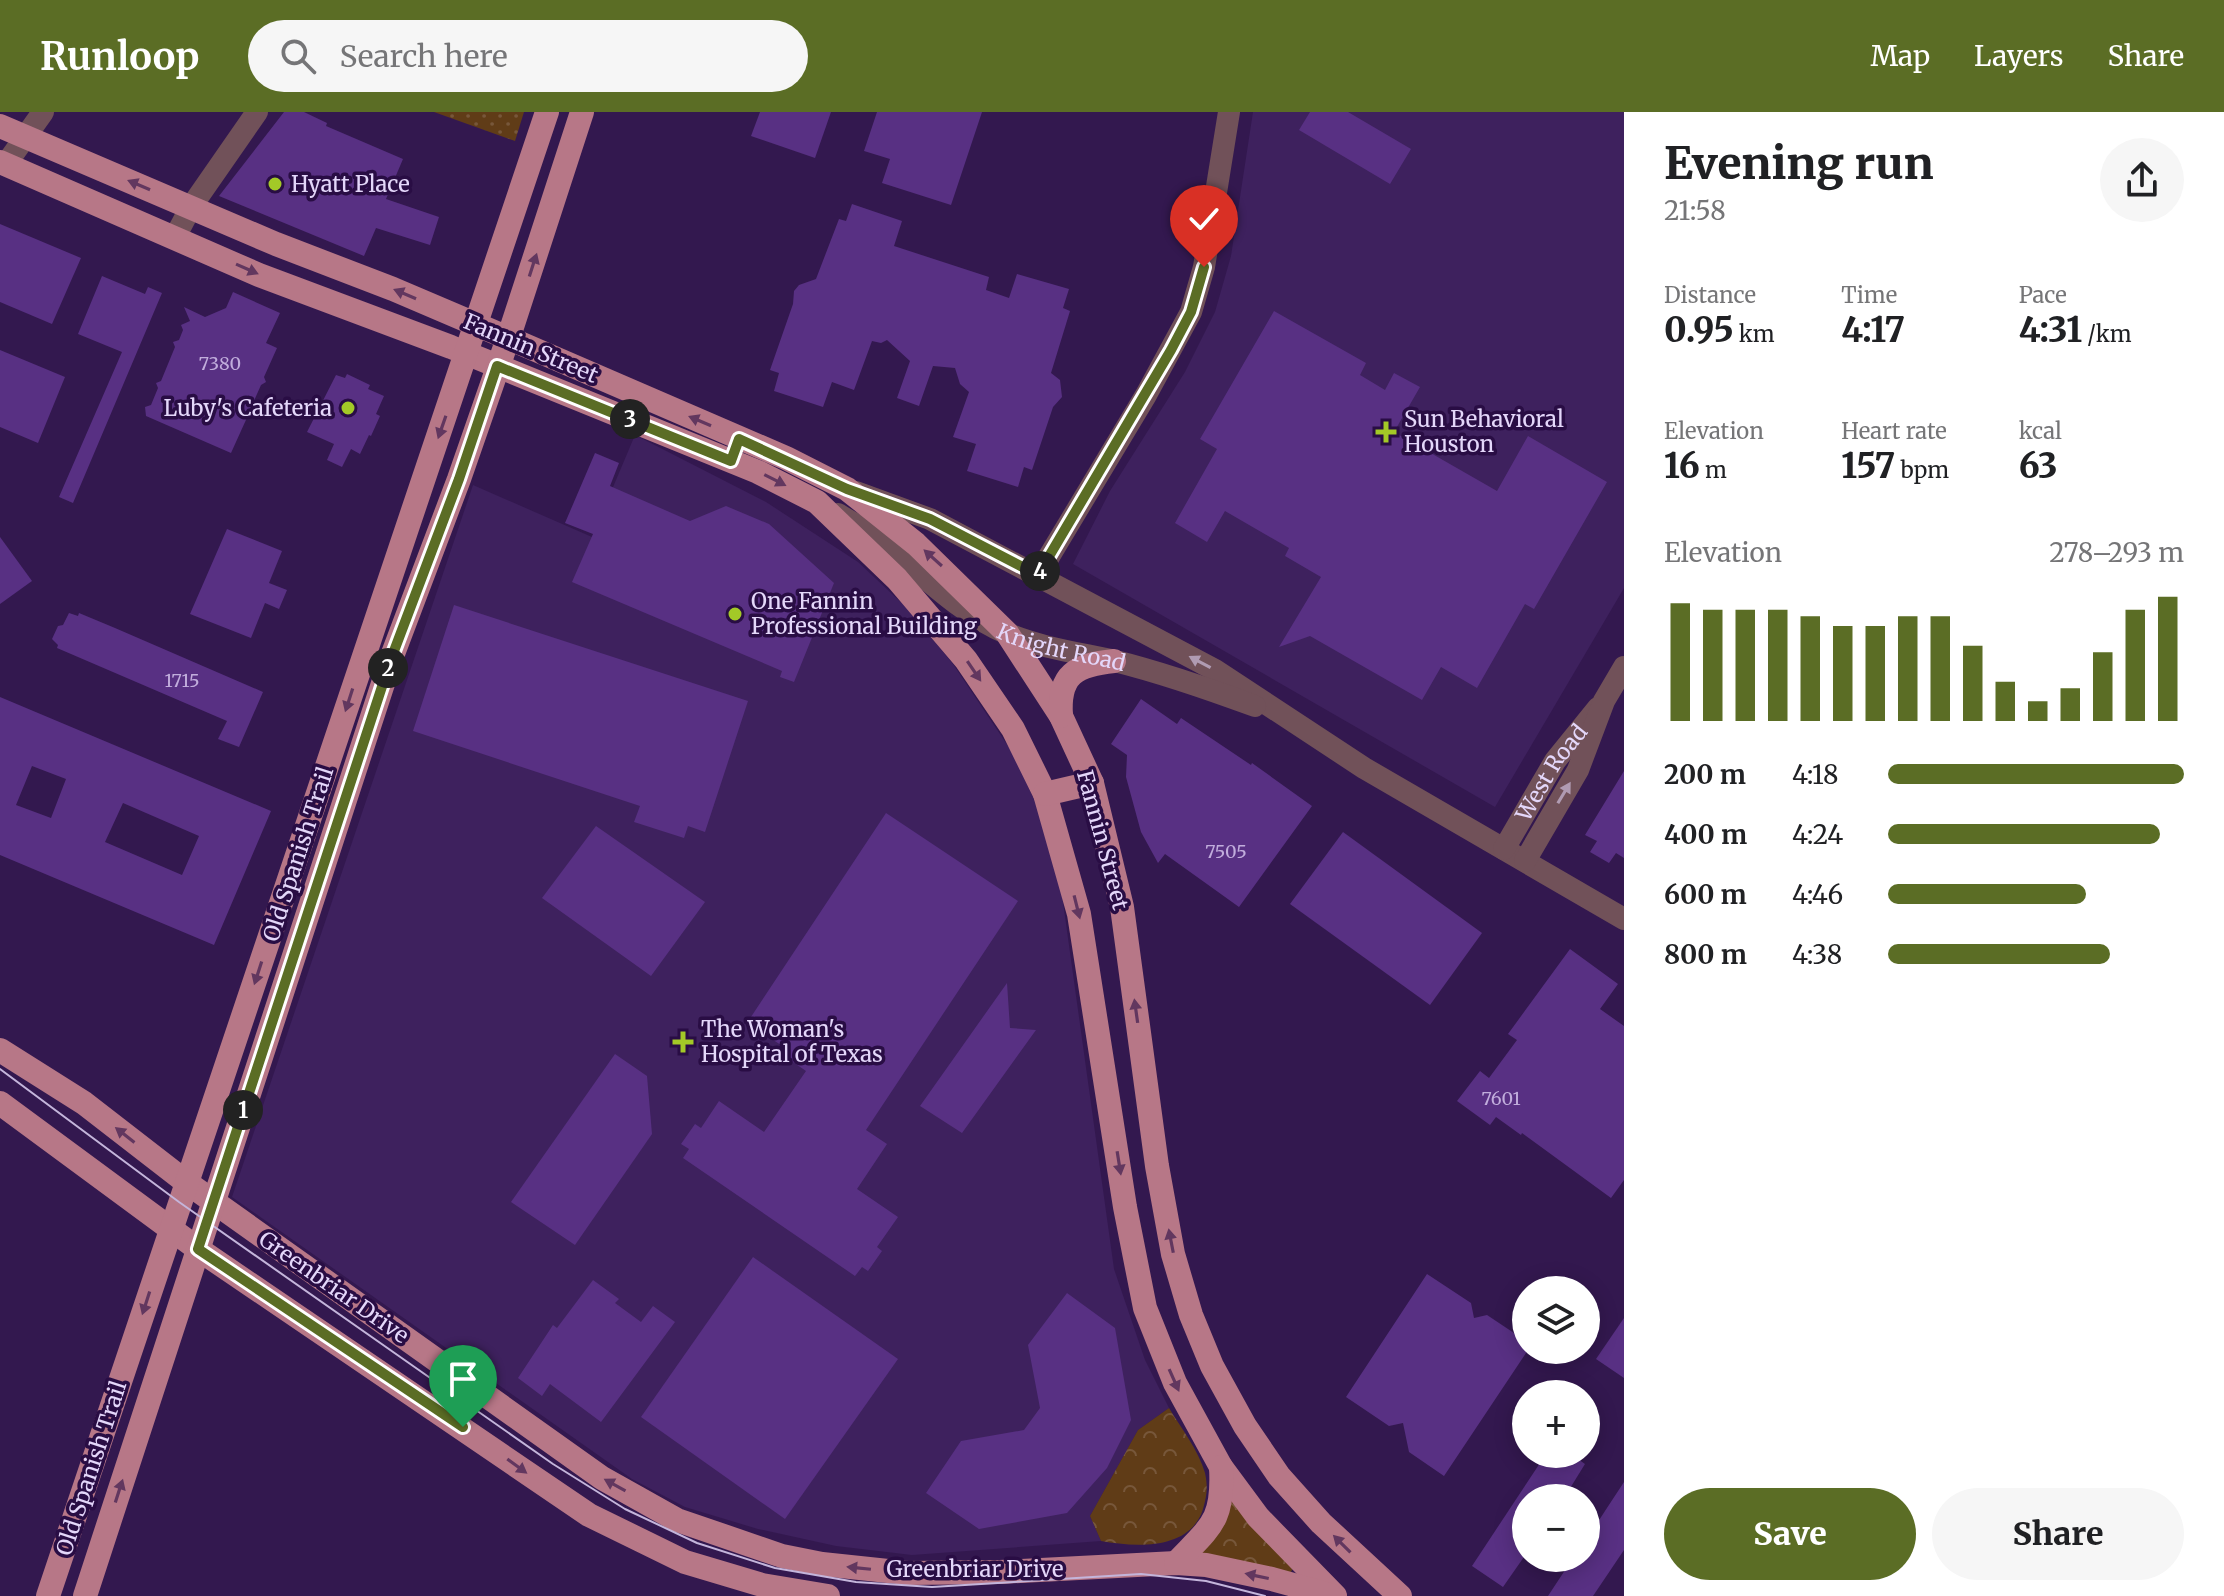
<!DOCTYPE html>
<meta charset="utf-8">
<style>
:root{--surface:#fff;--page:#f6f6f6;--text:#202124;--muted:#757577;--accent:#5b6d25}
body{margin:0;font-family:Merriweather,serif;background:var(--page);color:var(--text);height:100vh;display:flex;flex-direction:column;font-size:30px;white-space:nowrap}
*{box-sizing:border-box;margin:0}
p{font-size:26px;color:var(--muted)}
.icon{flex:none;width:44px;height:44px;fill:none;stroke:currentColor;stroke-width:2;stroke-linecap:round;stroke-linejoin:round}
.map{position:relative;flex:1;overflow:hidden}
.details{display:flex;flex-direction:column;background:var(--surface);width:600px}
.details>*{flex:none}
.fabs{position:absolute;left:1512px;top:1164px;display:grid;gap:16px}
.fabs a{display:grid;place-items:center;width:88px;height:88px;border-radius:50%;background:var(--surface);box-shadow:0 4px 20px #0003;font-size:40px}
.pin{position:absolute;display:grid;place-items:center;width:68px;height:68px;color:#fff;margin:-82px -34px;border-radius:50% 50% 50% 0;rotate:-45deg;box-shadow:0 0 8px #0007}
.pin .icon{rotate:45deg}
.km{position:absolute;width:40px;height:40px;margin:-20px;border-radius:50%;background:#222;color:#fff;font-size:22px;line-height:40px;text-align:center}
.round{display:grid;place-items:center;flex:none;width:84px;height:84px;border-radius:42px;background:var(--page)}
.headline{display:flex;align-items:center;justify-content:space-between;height:136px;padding:0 40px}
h1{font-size:44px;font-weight:800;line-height:60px}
.figures{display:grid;grid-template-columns:repeat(3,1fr);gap:12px;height:136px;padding:8px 40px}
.figures div{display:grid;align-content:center}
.figures b{font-size:34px;font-weight:800}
.figures small{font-size:22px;font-weight:400}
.figures p{font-size:22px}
.chart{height:224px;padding:16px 40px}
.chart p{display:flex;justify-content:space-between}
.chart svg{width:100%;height:144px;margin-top:8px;stroke:var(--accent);stroke-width:6}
.button{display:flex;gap:16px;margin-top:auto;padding:16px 40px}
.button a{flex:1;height:92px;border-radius:48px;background:var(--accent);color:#fff;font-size:32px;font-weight:800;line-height:92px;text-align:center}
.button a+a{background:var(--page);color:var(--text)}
ul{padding:0 40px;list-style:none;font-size:26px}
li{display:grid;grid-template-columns:128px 96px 1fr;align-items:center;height:60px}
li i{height:20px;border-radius:10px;background:var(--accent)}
header{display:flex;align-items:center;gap:48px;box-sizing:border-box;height:112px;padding:0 40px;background:var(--accent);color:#fff}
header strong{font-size:38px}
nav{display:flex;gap:44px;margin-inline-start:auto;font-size:28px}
.search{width:560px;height:72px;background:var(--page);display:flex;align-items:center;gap:20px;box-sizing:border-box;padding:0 28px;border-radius:44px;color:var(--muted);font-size:30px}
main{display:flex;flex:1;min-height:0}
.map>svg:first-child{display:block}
</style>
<header>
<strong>Runloop</strong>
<div class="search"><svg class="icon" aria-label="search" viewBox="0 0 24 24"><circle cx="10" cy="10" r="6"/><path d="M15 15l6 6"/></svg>Search here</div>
<nav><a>Map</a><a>Layers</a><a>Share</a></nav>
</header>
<main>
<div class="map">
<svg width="1624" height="1484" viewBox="0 0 1624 1484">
<defs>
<pattern id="grass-dots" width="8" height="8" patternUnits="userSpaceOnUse" patternTransform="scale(2)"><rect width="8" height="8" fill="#603c17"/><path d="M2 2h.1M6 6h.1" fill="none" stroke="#77573a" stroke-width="1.8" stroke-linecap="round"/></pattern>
<pattern id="park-crowns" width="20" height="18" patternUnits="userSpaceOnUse" patternTransform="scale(2)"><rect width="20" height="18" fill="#603c17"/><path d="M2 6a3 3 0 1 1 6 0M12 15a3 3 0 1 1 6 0" fill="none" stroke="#77573a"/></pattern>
</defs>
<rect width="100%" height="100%" fill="#33184f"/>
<g fill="#3e215e">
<path d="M 1253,0 L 1624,0 L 1624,476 L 1495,695 L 1073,452 L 1110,379 L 1185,260 L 1215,200 L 1231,144 Z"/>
<path d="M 635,323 L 766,390 L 858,450 L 908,497 L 953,552 L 1012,640 L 1040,700 L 1062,783 L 1114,1157 L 1145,1248 L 1169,1296 L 1138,1318 L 1090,1404 L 1101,1429 L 912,1443 L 836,1434 L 758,1417 L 685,1395 L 632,1367 L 232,1085 L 473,373 L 592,425 Z"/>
</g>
<path fill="url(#grass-dots)" d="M 434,0 L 524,0 L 515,29 Z"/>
<g fill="url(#park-crowns)">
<path d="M 1169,1296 C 1181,1316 1199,1339 1205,1361 C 1208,1375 1207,1383 1203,1397 C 1190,1439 1135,1435 1101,1429 L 1090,1404 L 1138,1318 Z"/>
<path d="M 1235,1388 L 1293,1456 L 1290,1462 L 1201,1445 L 1200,1438 L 1229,1390 Z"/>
</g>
<g fill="#583083" fill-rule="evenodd">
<path d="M 284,0 L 304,0 L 327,11 L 326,14 L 403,47 L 386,87 L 439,105 L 430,133 L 376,116 L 364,144 L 219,84 Z"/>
<path d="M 760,0 L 831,0 L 815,46 L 751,24 Z"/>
<path d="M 877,0 L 982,0 L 951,93 L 882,71 L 890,47 L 864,39 Z"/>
<path d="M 1310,0 L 1348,0 L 1411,37 L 1390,72 L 1299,18 Z"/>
<path d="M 852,92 L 902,109 L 894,134 L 989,165 L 986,178 L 1009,186 L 1017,162 L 1069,177 L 1063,196 L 1070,199 L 1051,261 L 1060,268 L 1062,285 L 1053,295 L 1032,358 L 1024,355 L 1018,375 L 967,359 L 976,332 L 953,325 L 969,280 L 960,272 L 955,256 L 933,254 L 919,294 L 897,286 L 910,249 L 887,228 L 881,231 L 872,229 L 854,278 L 832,270 L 823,295 L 774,279 L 779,261 L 770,258 L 793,192 L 794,179 L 799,173 L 816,167 L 839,107 L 846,109 Z"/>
<path d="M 0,112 L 81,146 L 52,212 L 0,190 Z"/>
<path d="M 102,164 L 145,182 L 148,175 L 162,181 L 73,391 L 59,385 L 122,240 L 78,222 Z"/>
<path d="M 233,180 L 280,201 L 266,231 L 277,236 L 264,265 L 266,270 L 261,273 L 253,291 L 255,297 L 250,299 L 231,341 L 146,304 L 145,295 L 151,293 L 158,276 L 156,271 L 161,269 L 175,235 L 173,230 L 179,228 L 183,218 L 181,213 L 190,209 L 184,195 L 205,205 L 226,196 Z"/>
<path d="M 1274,199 L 1366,251 L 1360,263 L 1385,278 L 1394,261 L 1420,275 L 1394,320 L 1497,379 L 1528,324 L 1607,370 L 1534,497 L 1525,492 L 1477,576 L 1441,555 L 1422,588 L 1310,524 L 1279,535 L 1321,465 L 1285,444 L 1289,436 L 1225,399 L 1207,430 L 1175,411 L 1217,337 L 1200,327 Z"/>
<path d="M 0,238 L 65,265 L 38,331 L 0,315 Z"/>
<path d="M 347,262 L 370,273 L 368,277 L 384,284 L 376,302 L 380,304 L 371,324 L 369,323 L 360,342 L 351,337 L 342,355 L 327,348 L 334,332 L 307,320 L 336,263 L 345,266 Z"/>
<path d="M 595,341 L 619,351 L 610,374 L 690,409 L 726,394 L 769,412 L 834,471 L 794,570 L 780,565 L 782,559 L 572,470 L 593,422 L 565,411 Z"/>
<path d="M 227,417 L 282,439 L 269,471 L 287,478 L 279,497 L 265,491 L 251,526 L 190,502 Z"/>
<path d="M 0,425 L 32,469 L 0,492 Z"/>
<path d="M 454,493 L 748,589 L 705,720 L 688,714 L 684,726 L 634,710 L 640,694 L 413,619 Z"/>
<path d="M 69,501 L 78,504 L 79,501 L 115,516 L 263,580 L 239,635 L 218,627 L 227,609 L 57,536 L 58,533 L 52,527 L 58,514 L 63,513 Z"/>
<path d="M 0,585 L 271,699 L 214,833 L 0,743 ZM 32,654 L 66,667 L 51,706 L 16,693 ZM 123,691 L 199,724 L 182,763 L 105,730 Z"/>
<path d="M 1141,587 L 1177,612 L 1181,606 L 1251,653 L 1252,651 L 1312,694 L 1239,795 L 1165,742 L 1158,751 L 1141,720 L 1126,665 L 1127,643 L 1111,632 Z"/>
<path d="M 1624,659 L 1624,746 L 1616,741 L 1609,751 L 1590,740 L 1597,729 L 1585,723 Z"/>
<path d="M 886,701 L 1018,789 L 866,1018 L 887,1032 L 857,1077 L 898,1105 L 877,1135 L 882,1139 L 868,1159 L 862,1155 L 855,1164 L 683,1046 L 689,1037 L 681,1032 L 695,1012 L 701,1016 L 719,989 L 764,1020 L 806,959 L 777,939 L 781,933 L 747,911 Z"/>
<path d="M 596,714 L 705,790 L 651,864 L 542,786 Z"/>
<path d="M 1343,720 L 1482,821 L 1430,893 L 1290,792 Z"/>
<path d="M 1570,837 L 1618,872 L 1600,897 L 1624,914 L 1624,1068 L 1611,1086 L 1522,1021 L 1521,1023 L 1496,1005 L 1490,1013 L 1457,989 L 1480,959 L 1489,966 L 1517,928 L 1508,922 Z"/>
<path d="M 1007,871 L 1010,916 L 1036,918 L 962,1021 L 920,994 Z"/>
<path d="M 615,942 L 647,964 L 652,1022 L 575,1133 L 511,1090 Z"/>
<path d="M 753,1145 L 898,1247 L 785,1407 L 641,1305 Z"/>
<path d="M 1427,1162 L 1471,1191 L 1474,1206 L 1487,1203 L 1526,1229 L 1526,1241 L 1444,1364 L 1409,1340 L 1403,1311 L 1389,1314 L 1346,1285 Z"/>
<path d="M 593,1168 L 619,1187 L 615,1191 L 641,1210 L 653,1194 L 675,1210 L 601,1310 L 550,1272 L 542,1284 L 518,1266 L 553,1213 L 557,1216 Z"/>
<path d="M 1067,1181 L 1115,1216 L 1131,1308 L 1107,1356 L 1067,1401 L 979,1417 L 926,1381 L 961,1329 L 1024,1318 L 1040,1296 L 1028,1233 Z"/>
<path d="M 1624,1206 L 1624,1266 L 1596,1247 Z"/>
<path d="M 1526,1342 L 1571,1342 L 1585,1352 L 1564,1386 L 1526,1386 L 1526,1442 L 1503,1475 L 1472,1454 L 1540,1351 Z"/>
<path d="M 1624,1370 L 1624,1438 L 1593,1484 L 1548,1484 L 1573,1446 L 1586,1446 L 1586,1428 Z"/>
</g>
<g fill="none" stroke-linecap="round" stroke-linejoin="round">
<g stroke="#715159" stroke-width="22">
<path d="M 6,52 L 43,0"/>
<path d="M 175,125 L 191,95 L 257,0"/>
<path d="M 856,380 L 930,407 L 1215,558 L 1364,656 L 1624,807"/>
<path id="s1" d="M 838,402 C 852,411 867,418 880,428 C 921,461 959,501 1008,522 C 1042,536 1079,541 1115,549 C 1163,561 1209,577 1255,594"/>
<path d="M 1038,463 L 1146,283 L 1191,200 L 1204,155 L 1229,0"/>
<path id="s2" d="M 1504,737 L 1555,649 L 1598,596"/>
<path d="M 1525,749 L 1578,658 L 1604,589 L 1624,555"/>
</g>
<g stroke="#b77787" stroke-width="24">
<path d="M 0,14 L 276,132 L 393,177 L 529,235 L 786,346 L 847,377 L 916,432 L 1007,521 L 1061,604 L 1092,671 L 1122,795 L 1157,1054 L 1173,1142 L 1191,1203 L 1212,1254 L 1245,1314 L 1279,1364 L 1321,1411 L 1400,1484"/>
<path d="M 0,50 L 259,163 L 451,235 L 758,360 L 817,390 L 897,467 L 966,548 L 1013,617 L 1045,682 L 1079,802 L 1125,1095 L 1145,1196 L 1175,1271 L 1221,1355 L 1258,1405 L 1335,1484"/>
<path d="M 1061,604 C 1058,562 1076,553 1114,549"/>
<path d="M 1045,682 L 1092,671"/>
<path d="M 0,938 L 84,991 L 186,1070 L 602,1366 L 677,1408 L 782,1444 L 822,1452 L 907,1461 L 1000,1460 L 1176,1451 L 1206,1453 L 1272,1467 L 1330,1483"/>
<path d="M 0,991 L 198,1137 L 589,1403 L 685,1450 L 762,1473 L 828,1484"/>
<path d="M 1176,1451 C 1211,1414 1224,1409 1221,1355"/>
<path d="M 48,1484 L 547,0"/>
<path d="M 85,1484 L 391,547 L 459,367 L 513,212 L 582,0"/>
</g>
<path stroke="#c4b5db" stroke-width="2" d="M 0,957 L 179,1090 L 553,1352 L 625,1397 L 697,1431 L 775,1456 L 856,1470 L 932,1475 L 1141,1462 L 1206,1469 L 1265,1484"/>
</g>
<defs><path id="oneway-solid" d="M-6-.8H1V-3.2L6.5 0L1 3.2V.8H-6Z" transform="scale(2)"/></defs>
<g fill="#62375f">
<use href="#oneway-solid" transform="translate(139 73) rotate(-157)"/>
<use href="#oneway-solid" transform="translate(533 153) rotate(-72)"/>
<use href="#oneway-solid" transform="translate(247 157) rotate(24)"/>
<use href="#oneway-solid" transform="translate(405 182) rotate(-157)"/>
<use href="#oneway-solid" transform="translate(700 309) rotate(-157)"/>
<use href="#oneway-solid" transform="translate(442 315) rotate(109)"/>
<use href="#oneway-solid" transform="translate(775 368) rotate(27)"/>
<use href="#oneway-solid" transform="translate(933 446) rotate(-138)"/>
<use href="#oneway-solid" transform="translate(974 559) rotate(56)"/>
<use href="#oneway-solid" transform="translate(349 588) rotate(108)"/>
<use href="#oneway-solid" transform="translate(1077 795) rotate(76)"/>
<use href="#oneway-solid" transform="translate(258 861) rotate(108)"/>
<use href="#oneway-solid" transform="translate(1136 899) rotate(-98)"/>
<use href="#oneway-solid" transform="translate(125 1023) rotate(-142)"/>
<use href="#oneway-solid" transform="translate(1119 1051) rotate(81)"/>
<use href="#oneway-solid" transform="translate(1171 1129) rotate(-101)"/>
<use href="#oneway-solid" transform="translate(146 1191) rotate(108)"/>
<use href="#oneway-solid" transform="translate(1174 1268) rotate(66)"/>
<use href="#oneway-solid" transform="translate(517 1354) rotate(36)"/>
<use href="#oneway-solid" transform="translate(615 1373) rotate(-151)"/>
<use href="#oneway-solid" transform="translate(119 1379) rotate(-72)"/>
<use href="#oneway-solid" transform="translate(1342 1432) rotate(-135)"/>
<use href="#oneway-solid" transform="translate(859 1456) rotate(-174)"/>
<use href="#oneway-solid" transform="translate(1257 1464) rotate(-168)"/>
</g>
<g fill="#b09bb2">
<use href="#oneway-solid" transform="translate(1200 550) rotate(-152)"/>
<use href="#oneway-solid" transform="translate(1564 681) rotate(-59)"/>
</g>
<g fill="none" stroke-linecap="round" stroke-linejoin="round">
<g stroke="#fff" stroke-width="16">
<path id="route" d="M 463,1315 L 198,1137 L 391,547 L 459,367 L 497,254 L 731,349 L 739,327 L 847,377 L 930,407 L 1038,463 L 1171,238 L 1191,200 L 1204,155"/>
</g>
<use href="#route" stroke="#5b6d25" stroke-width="10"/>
</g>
<g fill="#a3c927" stroke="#290d44" stroke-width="3">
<circle cx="275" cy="72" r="8"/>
<circle cx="348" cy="296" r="8"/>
<path d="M1382 308h8v8h8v8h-8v8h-8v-8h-8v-8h8z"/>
<circle cx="735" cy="502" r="8"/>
<path d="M679 918h8v8h8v8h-8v8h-8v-8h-8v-8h8z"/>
</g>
<g text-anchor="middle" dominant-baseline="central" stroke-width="7" stroke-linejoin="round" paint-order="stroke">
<g font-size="18" fill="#c1addc">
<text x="220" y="251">7380</text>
<text x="182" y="568">1715</text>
<text x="1226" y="739">7505</text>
<text x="1501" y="986">7601</text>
</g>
<g font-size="22" fill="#e4d7fa" stroke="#290d44" text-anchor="start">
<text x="291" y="72">Hyatt Place</text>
<text x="332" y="296" text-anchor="end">Luby's Cafeteria</text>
<text x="1404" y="307">Sun Behavioral<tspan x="1404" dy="25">Houston</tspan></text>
<text x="751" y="489">One Fannin<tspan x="751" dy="25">Professional Building</tspan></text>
<text x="701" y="917">The Woman's<tspan x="701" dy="25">Hospital of Texas</tspan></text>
</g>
<g font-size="22" fill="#e4d7fa" stroke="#290d44">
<text transform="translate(531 236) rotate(23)">Fannin Street</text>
<text stroke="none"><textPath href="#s1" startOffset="264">Knight Road</textPath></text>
<text stroke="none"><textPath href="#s2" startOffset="90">West Road</textPath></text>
<text transform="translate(1103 728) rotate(75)">Fannin Street</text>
<text transform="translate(298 742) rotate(-72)">Old Spanish Trail</text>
<text transform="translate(334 1175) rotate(35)">Greenbriar Drive</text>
<text transform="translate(91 1356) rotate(-72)">Old Spanish Trail</text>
<text x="975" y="1457">Greenbriar Drive</text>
</g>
</g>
</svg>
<div class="fabs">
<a><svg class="icon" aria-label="layers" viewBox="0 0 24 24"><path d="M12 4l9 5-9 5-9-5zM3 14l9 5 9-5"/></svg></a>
<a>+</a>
<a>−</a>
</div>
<div class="pin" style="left:463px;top:1315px;background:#1e9e55"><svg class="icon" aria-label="arrive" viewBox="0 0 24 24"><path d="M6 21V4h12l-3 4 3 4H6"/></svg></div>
<div class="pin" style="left:1204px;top:155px;background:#d93025"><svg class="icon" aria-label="check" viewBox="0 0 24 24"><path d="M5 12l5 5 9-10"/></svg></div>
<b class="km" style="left:243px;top:998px">1</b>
<b class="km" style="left:388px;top:556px">2</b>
<b class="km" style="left:630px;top:307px">3</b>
<b class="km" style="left:1040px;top:459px">4</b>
</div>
<section class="details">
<div class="headline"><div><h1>Evening run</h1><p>21:58</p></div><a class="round"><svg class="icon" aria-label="share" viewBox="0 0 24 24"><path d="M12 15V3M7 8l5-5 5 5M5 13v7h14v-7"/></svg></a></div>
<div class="figures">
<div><p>Distance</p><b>0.95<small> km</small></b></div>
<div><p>Time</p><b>4:17</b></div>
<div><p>Pace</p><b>4:31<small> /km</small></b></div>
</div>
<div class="figures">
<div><p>Elevation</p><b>16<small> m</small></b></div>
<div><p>Heart rate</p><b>157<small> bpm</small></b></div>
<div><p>kcal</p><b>63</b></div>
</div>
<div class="chart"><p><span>Elevation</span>278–293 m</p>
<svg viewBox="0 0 160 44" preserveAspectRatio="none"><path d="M5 44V8M15 44V10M25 44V10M35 44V10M45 44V12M55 44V15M65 44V15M75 44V12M85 44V12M95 44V21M105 44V32M115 44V38M125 44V34M135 44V23M145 44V10M155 44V6"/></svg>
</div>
<ul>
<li><b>200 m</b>4:18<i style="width:100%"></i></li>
<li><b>400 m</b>4:24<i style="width:92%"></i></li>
<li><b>600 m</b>4:46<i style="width:67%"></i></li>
<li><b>800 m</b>4:38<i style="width:75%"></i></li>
</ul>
<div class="button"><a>Save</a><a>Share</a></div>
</section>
</main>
